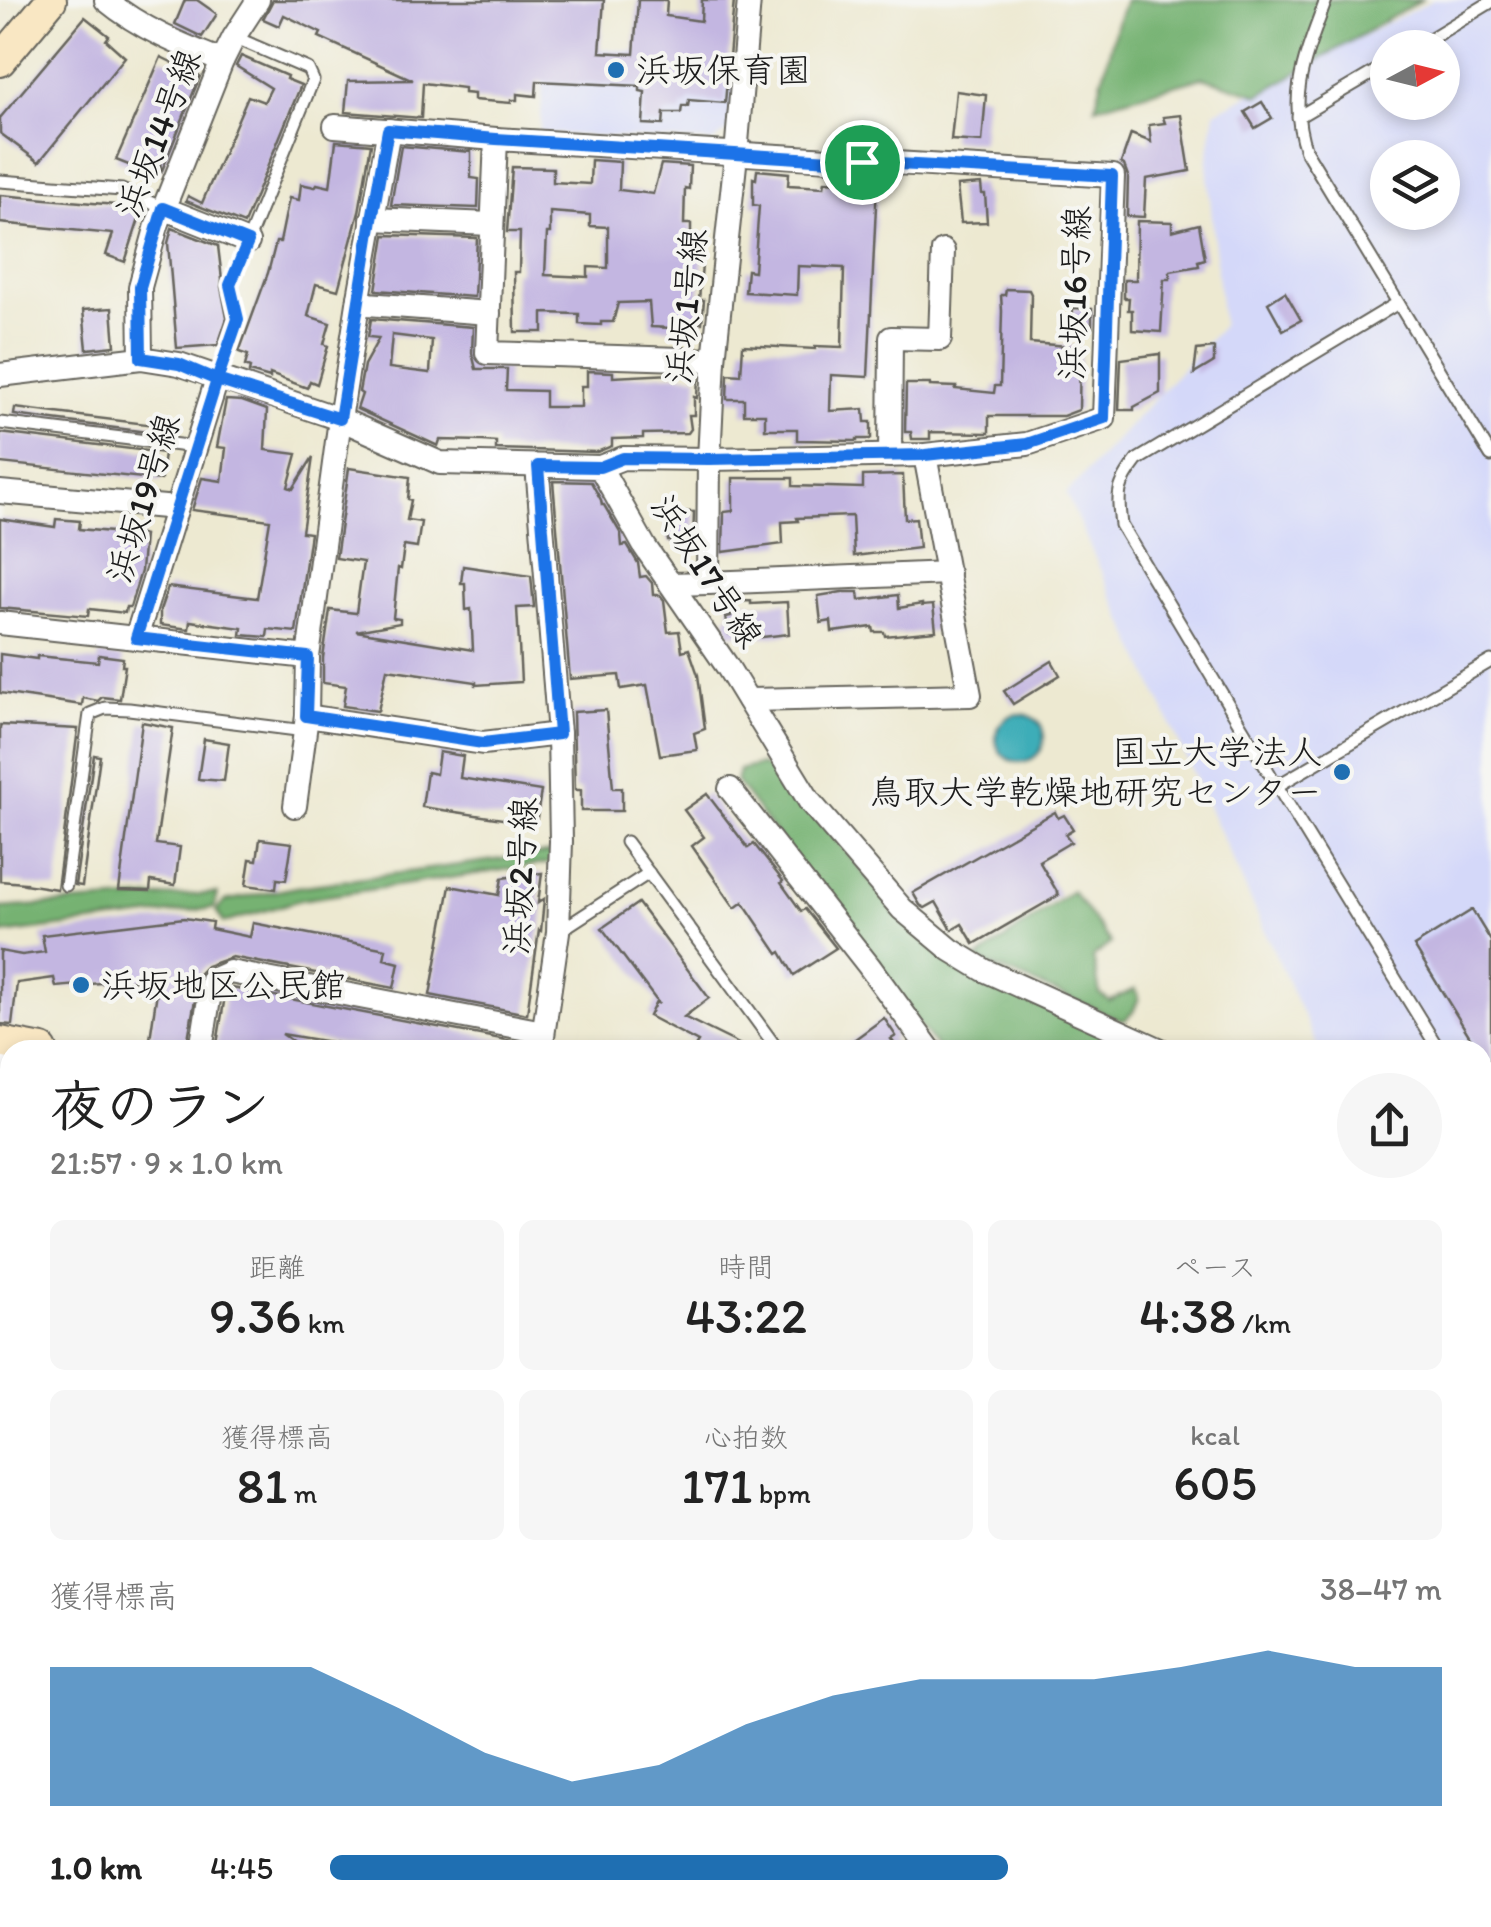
<!DOCTYPE html>
<html lang="ja">
<meta charset="utf-8">
<style>
:root{--surface:#fff;--page:#f6f6f6;--text:#222;--muted:#767676;--accent:#1f6fb2}
body{margin:0;font-family:Itim,"Klee One",sans-serif;background:var(--page);color:var(--text);height:100vh;display:flex;flex-direction:column;font-size:38px;white-space:nowrap}
*{box-sizing:border-box;margin:0}
p{font-size:32px;color:var(--muted)}
.icon{flex:none;width:55px;height:55px;fill:none;stroke:currentColor;stroke-width:2;stroke-linecap:round;stroke-linejoin:round}
.map{position:relative;flex:1;overflow:hidden}
.details{position:absolute;left:0px;top:1040px;width:1492px;height:888px;display:flex;flex-direction:column;background:var(--surface);border-radius:30px 30px 0 0;box-shadow:0 5px 15px #0003}
.details>*{flex:none}
.needle{width:65px;rotate:83deg}
.controls{position:absolute;left:1370px;top:30px;display:grid;gap:20px}
.controls a{display:grid;place-items:center;width:90px;height:90px;border-radius:50%;background:var(--surface);box-shadow:0 5px 15px #0003;font-size:50px}
.pin{position:absolute;display:grid;place-items:center;width:85px;height:85px;color:#fff;margin:-42px;border:5px solid #fff;border-radius:50%;box-shadow:0 2px 10px #0007}
.round{display:grid;place-items:center;flex:none;width:105px;height:105px;border-radius:52px;background:var(--page)}
.summary{display:flex;align-items:center;justify-content:space-between;height:170px;padding:0 50px}
h1{font-size:55px;font-weight:600;line-height:75px}
.metrics{display:grid;grid-template-columns:repeat(3,1fr);gap:15px;height:170px;padding:10px 50px}
.metrics div{display:grid;align-content:center;border-radius:15px;background:var(--page);text-align:center}
.metrics b{font-size:50px;font-weight:600}
.metrics small{font-size:28px;font-weight:400}
.metrics p{font-size:28px}
.chart{height:280px;padding:20px 50px}
.chart p{display:flex;justify-content:space-between}
.chart svg{width:100%;height:180px;margin-top:10px;fill:var(--accent);opacity:.7}
ul{padding:0 50px;list-style:none;font-size:32px}
li{display:grid;grid-template-columns:160px 120px 1fr;align-items:center;height:75px}
li i{height:25px;border-radius:12px;background:var(--accent)}
.map>svg:first-child{display:block}
</style>
<div class="map">
<svg width="1491" height="1927" viewBox="0 0 1491 1927">
<rect width="100%" height="100%" fill="#f6f6f2"/>
<filter id="ink" filterUnits="userSpaceOnUse"><feTurbulence type="fractalNoise" baseFrequency=".01" numOctaves="2"/><feDisplacementMap in="SourceGraphic" scale="20" xChannelSelector="R" yChannelSelector="G"/><feConvolveMatrix kernelMatrix="1 2 1 2 8 2 1 2 1" color-interpolation-filters="sRGB"/></filter>
<filter id="wash" filterUnits="userSpaceOnUse"><feTurbulence type="fractalNoise" baseFrequency=".0048" numOctaves="4" result="noise"/><feDisplacementMap in="SourceGraphic" scale="40" xChannelSelector="R" yChannelSelector="G"/><feGaussianBlur stdDeviation="2.25" result="paint"/><feColorMatrix in="noise" values="0 0 0 0 0 0 0 0 0 0 0 0 0 0 0 0 0 1.4 0 .05"/><feComposite in="paint" operator="in"/></filter>
<g filter="url(#wash)">
<rect width="100%" height="100%" fill="#ede9d1"/>
<g fill="#d4d8f9" fill-rule="evenodd">
<path d="M 1433,0 L 1491,0 L 1491,1430 L 1482,1411 L 1482,1050 L 1319,1050 L 1066,494 L 1222,326 L 1207,164 L 1215,112 ZM 1388,48 L 1442,48 L 1442,102 L 1388,102 ZM 1388,158 L 1442,158 L 1442,212 L 1388,212 Z"/>
<path d="M 545,46 L 740,58 L 732,128 L 713,142 L 540,133 Z"/>
<path d="M 1491,1520 L 1491,1927 L 1321,1927 L 1333,1918 L 1482,1918 L 1482,1523 Z"/>
</g>
<path fill="#93d085" stroke="#587650" stroke-width="2.5" d="M 0,1185 L 10,1187 L 10,1237 L 0,1235 Z"/>
<g fill="#76b272" stroke="#496747" stroke-width="2.5">
<path d="M 1125,0 L 1421,0 L 1259,95 L 1203,77 L 1095,107 L 1118,19 Z"/>
<path d="M 759,765 L 782,772 L 897,914 L 1135,1050 L 938,1050 L 736,781 L 739,770 Z"/>
<path d="M 547,853 L 554,853 L 551,863 L 300,900 L 224,923 L 216,911 L 225,901 L 297,887 Z"/>
<path d="M 1072,891 L 1111,943 L 1093,957 L 1100,994 L 1110,1001 L 1135,989 L 1139,998 L 1133,1012 L 1124,1021 L 977,959 Z"/>
<path d="M 217,893 L 214,908 L 0,934 L 0,908 Z"/>
<path d="M 10,1546 L 10,1792 L 0,1787 L 0,1565 Z"/>
</g>
<circle fill="#3dadb8" stroke="#2c646a" stroke-width="2.5" cx="1020" cy="738" r="24"/>
<g id="blocks">
<g fill="#c3b6e1" fill-rule="evenodd">
<path d="M 185,0 L 197,0 L 217,14 L 202,37 L 175,24 Z"/>
<path d="M 273,0 L 604,0 L 600,52 L 634,54 L 638,0 L 667,0 L 666,16 L 701,21 L 702,0 L 734,0 L 725,103 L 689,100 L 688,106 L 682,106 L 681,113 L 664,113 L 663,125 L 643,124 L 645,92 L 640,91 L 640,86 L 537,81 L 536,96 L 517,94 L 517,100 L 511,100 L 511,103 L 474,100 L 474,94 L 464,93 L 464,88 L 423,83 L 421,118 L 345,112 L 348,81 L 413,80 L 319,37 L 321,33 L 284,15 L 279,26 L 263,19 Z"/>
<path d="M 85,17 L 109,36 L 106,40 L 125,57 L 39,162 L 0,133 L 0,118 Z"/>
<path d="M 241,56 L 287,76 L 286,79 L 301,85 L 244,224 L 186,201 L 188,196 L 202,203 L 248,96 L 264,102 L 271,88 L 236,66 Z"/>
<path d="M 161,57 L 200,76 L 161,173 L 160,157 L 154,175 L 116,160 Z"/>
<path d="M 956,91 L 986,95 L 982,142 L 951,140 Z"/>
<path d="M 1262,102 L 1272,118 L 1255,128 L 1245,112 Z"/>
<path d="M 1181,115 L 1190,171 L 1146,179 L 1144,217 L 1127,216 L 1128,176 L 1124,165 L 1121,163 L 1131,134 L 1151,142 L 1149,125 L 1165,123 L 1163,117 Z"/>
<path d="M 336,141 L 371,144 L 359,212 L 338,290 L 316,284 L 308,316 L 330,323 L 324,344 L 328,346 L 317,384 L 310,381 L 307,388 L 270,374 L 270,378 L 249,372 L 250,368 L 245,366 L 248,355 L 239,352 L 268,273 L 276,242 L 280,242 L 289,198 L 299,200 L 301,184 L 315,187 L 317,184 L 330,187 Z"/>
<path d="M 401,146 L 471,152 L 471,178 L 479,179 L 478,208 L 391,205 Z"/>
<path d="M 591,160 L 620,162 L 619,190 L 653,194 L 661,164 L 690,166 L 689,189 L 685,188 L 684,224 L 691,224 L 691,252 L 703,253 L 699,300 L 704,300 L 702,323 L 678,322 L 678,325 L 671,324 L 671,328 L 651,327 L 649,302 L 618,303 L 613,322 L 601,322 L 601,325 L 579,324 L 579,314 L 543,313 L 543,332 L 515,332 L 514,272 L 519,272 L 520,232 L 507,232 L 512,167 L 553,168 L 553,182 L 590,184 ZM 550,212 L 590,215 L 590,226 L 608,227 L 608,268 L 588,267 L 588,277 L 545,275 L 547,233 L 550,233 Z"/>
<path d="M 757,170 L 789,173 L 788,185 L 824,187 L 825,181 L 877,184 L 868,377 L 831,375 L 830,411 L 864,409 L 865,422 L 871,422 L 871,439 L 857,439 L 857,441 L 797,440 L 797,429 L 765,429 L 765,414 L 744,414 L 744,399 L 727,399 L 728,374 L 741,375 L 743,345 L 815,349 L 815,346 L 842,347 L 844,268 L 798,266 L 797,295 L 745,292 L 747,270 L 754,271 L 759,206 L 753,205 L 753,178 L 756,179 Z"/>
<path d="M 981,184 L 982,194 L 985,194 L 987,222 L 961,223 L 957,186 Z"/>
<path d="M 0,195 L 116,205 L 141,213 L 125,262 L 106,255 L 113,234 L 0,223 Z"/>
<path d="M 1137,221 L 1172,222 L 1172,231 L 1199,224 L 1205,259 L 1198,261 L 1199,266 L 1170,271 L 1170,279 L 1164,279 L 1161,332 L 1132,330 L 1132,310 L 1128,310 L 1129,298 L 1124,298 L 1124,280 L 1136,280 Z"/>
<path d="M 172,228 L 218,246 L 222,279 L 221,287 L 227,318 L 218,345 L 177,348 L 168,243 Z"/>
<path d="M 385,235 L 477,238 L 474,297 L 376,290 Z"/>
<path d="M 1006,289 L 1029,290 L 1031,294 L 1030,343 L 1080,347 L 1079,410 L 1063,416 L 989,416 L 989,433 L 930,432 L 930,439 L 912,439 L 911,432 L 905,432 L 906,384 L 930,384 L 930,386 L 956,387 L 955,389 L 994,393 L 995,386 L 1000,386 L 1002,311 L 1001,295 L 1005,295 Z"/>
<path d="M 1285,292 L 1301,320 L 1283,330 L 1268,303 Z"/>
<path d="M 112,308 L 115,346 L 87,349 L 83,310 Z"/>
<path d="M 1073,308 L 1092,309 L 1092,328 L 1072,327 Z"/>
<path d="M 371,319 L 473,327 L 472,353 L 476,369 L 507,369 L 506,390 L 545,391 L 545,407 L 581,407 L 581,386 L 587,386 L 587,371 L 613,372 L 613,377 L 672,374 L 698,376 L 697,398 L 694,397 L 694,415 L 689,415 L 691,429 L 688,433 L 643,434 L 643,438 L 612,439 L 612,446 L 597,452 L 496,449 L 496,442 L 483,441 L 440,440 L 438,446 L 357,409 L 362,394 L 359,392 L 364,365 L 379,338 L 368,337 ZM 392,335 L 432,340 L 430,373 L 389,368 Z"/>
<path d="M 1214,348 L 1214,362 L 1194,374 L 1197,350 Z"/>
<path d="M 1160,354 L 1160,393 L 1134,407 L 1134,410 L 1119,410 L 1121,359 Z"/>
<path d="M 226,400 L 242,401 L 267,410 L 265,450 L 297,454 L 288,487 L 293,489 L 313,457 L 302,532 L 310,533 L 296,632 L 268,629 L 267,637 L 241,635 L 242,628 L 190,621 L 189,629 L 160,625 L 160,610 L 168,587 L 257,598 L 270,520 L 192,510 L 202,478 L 222,481 L 226,448 L 217,447 Z"/>
<path d="M 15,408 L 163,426 L 163,434 L 14,415 Z"/>
<path d="M 0,433 L 164,453 L 161,480 L 0,463 Z"/>
<path d="M 349,468 L 410,477 L 408,499 L 411,500 L 407,520 L 421,522 L 417,548 L 404,546 L 401,569 L 398,568 L 393,618 L 400,619 L 400,623 L 356,631 L 473,650 L 471,609 L 466,610 L 465,583 L 461,583 L 463,566 L 531,576 L 534,607 L 517,608 L 521,682 L 476,685 L 476,682 L 387,669 L 378,711 L 343,706 L 346,686 L 323,683 L 323,658 L 330,610 L 356,613 L 363,562 L 336,558 Z"/>
<path d="M 903,475 L 905,519 L 916,518 L 919,548 L 854,556 L 852,516 L 797,518 L 798,521 L 782,522 L 783,544 L 723,552 L 724,512 L 733,511 L 733,478 L 793,478 L 793,486 L 863,488 L 863,476 Z"/>
<path d="M 553,481 L 591,482 L 601,500 L 602,505 L 604,505 L 621,534 L 622,546 L 627,545 L 638,563 L 640,577 L 646,576 L 652,583 L 653,595 L 660,595 L 664,600 L 668,632 L 679,631 L 682,651 L 689,649 L 698,675 L 705,729 L 694,733 L 697,750 L 660,755 L 647,685 L 621,689 L 619,675 L 570,679 Z"/>
<path d="M 665,511 L 694,512 L 693,542 L 668,541 Z"/>
<path d="M 0,519 L 55,527 L 56,519 L 80,521 L 79,529 L 144,535 L 141,571 L 130,607 L 126,607 L 125,613 L 89,609 L 88,616 L 0,608 Z"/>
<path d="M 842,592 L 858,592 L 859,600 L 898,595 L 899,608 L 922,604 L 922,606 L 933,605 L 936,631 L 885,636 L 884,632 L 874,632 L 873,627 L 832,632 L 831,621 L 821,623 L 818,596 Z"/>
<path d="M 751,601 L 751,604 L 787,602 L 789,634 L 762,637 L 762,632 L 729,634 L 726,617 L 731,616 L 729,602 Z"/>
<path d="M 0,654 L 37,659 L 37,656 L 98,662 L 99,655 L 123,658 L 122,666 L 125,666 L 120,699 L 102,697 L 98,701 L 83,698 L 82,705 L 0,693 Z"/>
<path d="M 1052,661 L 1060,675 L 1013,704 L 1004,691 Z"/>
<path d="M 606,710 L 613,788 L 622,788 L 622,811 L 581,811 L 581,790 L 575,790 L 573,712 Z"/>
<path d="M 142,722 L 173,728 L 156,844 L 180,847 L 175,885 L 151,881 L 150,891 L 119,890 Z"/>
<path d="M 0,725 L 78,729 L 57,889 L 24,884 L 25,883 L 0,881 Z"/>
<path d="M 204,739 L 229,743 L 224,781 L 198,779 Z"/>
<path d="M 439,752 L 463,756 L 460,778 L 541,791 L 536,824 L 422,807 L 427,772 L 436,774 Z"/>
<path d="M 94,755 L 100,756 L 82,886 L 75,885 Z"/>
<path d="M 707,794 L 748,848 L 754,844 L 783,881 L 781,883 L 801,911 L 805,909 L 836,948 L 794,975 L 781,952 L 778,954 L 743,902 L 735,908 L 692,846 L 704,837 L 684,810 Z"/>
<path d="M 1055,812 L 1058,818 L 1064,815 L 1073,829 L 1065,834 L 1071,842 L 1039,861 L 1059,895 L 974,944 L 962,924 L 952,930 L 936,902 L 925,908 L 920,905 L 913,893 Z"/>
<path d="M 260,839 L 292,843 L 286,880 L 277,879 L 276,889 L 246,885 L 250,859 L 257,860 Z"/>
<path d="M 542,873 L 538,903 L 544,899 L 541,931 L 539,930 L 527,1014 L 430,995 L 450,886 L 499,895 L 502,878 Z"/>
<path d="M 638,903 L 709,998 L 684,1017 L 751,1050 L 693,1050 L 698,1042 L 649,1016 L 656,1002 L 659,1004 L 602,928 Z"/>
<path d="M 1472,910 L 1491,941 L 1491,1059 L 1484,1061 L 1482,1050 L 1478,1050 L 1414,946 Z"/>
<path d="M 184,918 L 212,922 L 211,929 L 250,937 L 253,923 L 386,949 L 384,959 L 399,963 L 394,988 L 232,957 L 206,966 L 200,972 L 186,1050 L 154,1050 L 156,1040 L 150,1039 L 159,978 L 56,987 L 54,978 L 17,983 L 12,1025 L 0,1024 L 0,951 L 22,955 L 45,952 L 42,935 Z"/>
<path d="M 232,988 L 522,1043 L 521,1050 L 378,1050 L 282,1034 L 306,1050 L 216,1050 L 226,990 Z"/>
<path d="M 884,1018 L 896,1036 L 891,1039 L 899,1050 L 840,1050 Z"/>
</g>
</g>
</g>
<g filter="url(#ink)">
<use href="#blocks" fill-opacity="0" stroke="#65645b" stroke-width="2.5"/>
<g fill="none" stroke-linecap="round" stroke-linejoin="round">
<g stroke="#65645b" stroke-width="15">
<g id="lane">
<path d="M 1326,0 C 1307,53 1286,95 1306,151 L 1491,456"/>
<path d="M 1415,48 L 1491,2"/>
<path d="M 1298,117 L 1388,64"/>
<path d="M 0,181 L 122,190 L 163,208"/>
<path d="M 1398,303 L 1137,460 C 1117,486 1117,493 1121,525 L 1277,786 L 1439,1050"/>
<path d="M 217,379 L 237,319 L 230,285 L 313,80 L 308,69 L 234,37"/>
<path d="M 0,423 L 195,447"/>
<path d="M 1277,786 L 1491,661"/>
<path d="M 626,842 L 778,1050"/>
<path d="M 66,885 L 90,714 L 105,708 L 129,709 L 305,731"/>
<path d="M 558,932 L 649,873"/>
<path d="M 1482,1073 L 1491,1068"/>
<path d="M 1482,1121 L 1489,1132 L 1491,1131"/>
<path d="M 1482,1898 L 1491,1890"/>
<path d="M 1453,1927 L 1463,1918"/>
</g>
</g>
<g stroke="#65645b" stroke-width="26">
<g id="street">
<path d="M 106,0 C 141,29 181,45 222,61"/>
<path d="M 335,126 L 496,139"/>
<path d="M 389,130 L 359,297 L 367,304 L 489,313"/>
<path d="M 163,208 L 248,242"/>
<path d="M 372,219 L 491,224"/>
<path d="M 141,358 L 140,287 L 157,225 L 222,61 L 234,37 L 258,0"/>
<path d="M 0,375 L 141,358 L 179,364 L 340,419 L 440,463 L 600,467 L 645,547 L 727,666 L 810,802 L 902,909 L 951,950 L 984,970 L 1161,1050"/>
<path d="M 890,456 L 891,338 L 940,339 L 943,251"/>
<path d="M 537,466 L 559,734 L 561,841 L 558,932 L 541,1050"/>
<path d="M 600,467 L 623,458 L 709,459 L 925,455 L 1027,444 L 1104,418 L 1113,176 L 496,139 L 487,353 L 714,360"/>
<path d="M 0,492 L 176,508"/>
<path d="M 708,583 L 948,573"/>
<path d="M 671,584 L 708,583 L 709,459 L 714,360 L 736,155 L 749,0"/>
<path d="M 0,623 L 308,657 L 340,419 L 359,297"/>
<path d="M 136,638 L 217,379"/>
<path d="M 748,700 L 970,695 L 925,455"/>
<path d="M 307,716 L 483,743 L 559,734"/>
<path d="M 730,789 L 869,966 L 930,1050"/>
<path d="M 295,806 L 307,716 L 308,657"/>
<path d="M 201,1050 L 212,980 L 230,972 L 543,1032"/>
<path d="M 0,1090 L 8,1044"/>
<path d="M 0,1176 L 10,1178"/>
<path d="M 0,1299 L 10,1305"/>
<path d="M 1482,1395 L 1491,1413"/>
<path d="M 373,1918 L 387,1927"/>
<path d="M 780,1918 L 794,1927"/>
<path d="M 1074,1918 L 1082,1927"/>
<path d="M 10,1927 L 16,1918"/>
<path d="M 165,1927 L 171,1918"/>
<path d="M 478,1927 L 484,1918"/>
<path d="M 748,1927 L 754,1918"/>
<path d="M 1130,1927 L 1143,1918"/>
</g>
</g>
<g stroke="#65645b" stroke-width="34">
<g id="secondary">
<path d="M 0,61 L 51,0"/>
<path d="M 0,1042 L 42,1050"/>
</g>
</g>
<use href="#lane" stroke="#fff" stroke-width="11"/>
<use href="#street" stroke="#fff" stroke-width="22"/>
<use href="#secondary" stroke="#f9e7c3" stroke-width="30"/>
</g>
</g>
<g fill="none" stroke-linecap="round" stroke-linejoin="round" filter="url(#ink)">
<g stroke="#fff" stroke-width="20">
<path id="route" d="M 862,162 L 496,139 L 388,130 L 372,219 L 340,419 L 217,380 L 238,319 L 230,285 L 248,242 L 163,208 L 140,287 L 141,358 L 179,364 L 217,380 L 136,638 L 308,657 L 306,716 L 483,743 L 559,734 L 538,466 L 600,467 L 623,458 L 709,459 L 925,455 L 1027,444 L 1104,418 L 1112,176 L 862,162"/>
</g>
<use href="#route" stroke="#1a73e8" stroke-width="12"/>
</g>
<g fill="#1f6fb2" stroke="#f6f6f2" stroke-width="4">
<circle cx="616" cy="70" r="10"/>
<circle cx="1342" cy="772" r="10"/>
<circle cx="81" cy="985" r="10"/>
</g>
<g text-anchor="middle" dominant-baseline="central" stroke-width="8" stroke-linejoin="round" paint-order="stroke">
<g font-size="35" fill="#1c1c1c" stroke="#f6f6f2" text-anchor="start">
<text x="636" y="70">浜坂保育園</text>
<text x="1322" y="752" text-anchor="end">国立大学法人<tspan x="1322" dy="40">鳥取大学乾燥地研究センター</tspan></text>
<text x="101" y="985">浜坂地区公民館</text>
</g>
<g font-size="35" fill="#1c1c1c" stroke="#f6f6f2">
<text transform="translate(158 133) rotate(-69)">浜坂14号線</text>
<text transform="translate(1074 293) rotate(-88)">浜坂16号線</text>
<text transform="translate(686 306) rotate(-84)">浜坂1号線</text>
<text transform="translate(143 498) rotate(-73)">浜坂19号線</text>
<text transform="translate(707 571) rotate(57)">浜坂17号線</text>
<text transform="translate(520 876) rotate(-87)">浜坂2号線</text>
</g>
</g>
</svg>
<div class="controls">
<a><svg class="needle" viewBox="-14 -14 28 28"><path d="M0-13l5 13h-10z" fill="#e53935"/><path d="M0 13l5-13h-10z" fill="#767676"/></svg></a>
<a><svg class="icon" aria-label="layers" viewBox="0 0 24 24"><path d="M12 4l9 5-9 5-9-5zM3 14l9 5 9-5"/></svg></a>
</div>
<div class="pin" style="left:862px;top:162px;background:#1e9e55"><svg class="icon" aria-label="arrive" viewBox="0 0 24 24"><path d="M6 21V4h12l-3 4 3 4H6"/></svg></div>
<section class="details">
<div class="summary"><div><h1>夜のラン</h1><p>21:57 · 9 × 1.0 km</p></div><a class="round"><svg class="icon" aria-label="share" viewBox="0 0 24 24"><path d="M12 15V3M7 8l5-5 5 5M5 13v7h14v-7"/></svg></a></div>
<div class="metrics">
<div><p>距離</p><b>9.36<small> km</small></b></div>
<div><p>時間</p><b>43:22</b></div>
<div><p>ペース</p><b>4:38<small> /km</small></b></div>
</div>
<div class="metrics">
<div><p>獲得標高</p><b>81<small> m</small></b></div>
<div><p>心拍数</p><b>171<small> bpm</small></b></div>
<div><p>kcal</p><b>605</b></div>
</div>
<div class="chart"><p><span>獲得標高</span>38–47 m</p>
<svg viewBox="0 0 160 44" preserveAspectRatio="none"><path d="M0 44V10L10 10L20 10L30 10L40 20L50 31L60 38L70 34L80 24L90 17L100 13L110 13L120 13L130 10L140 6L150 10L160 10V44z"/></svg>
</div>
<ul>
<li><b>1.0 km</b>4:45<i style="width:61%"></i></li>
</ul>
</section>
</div>
